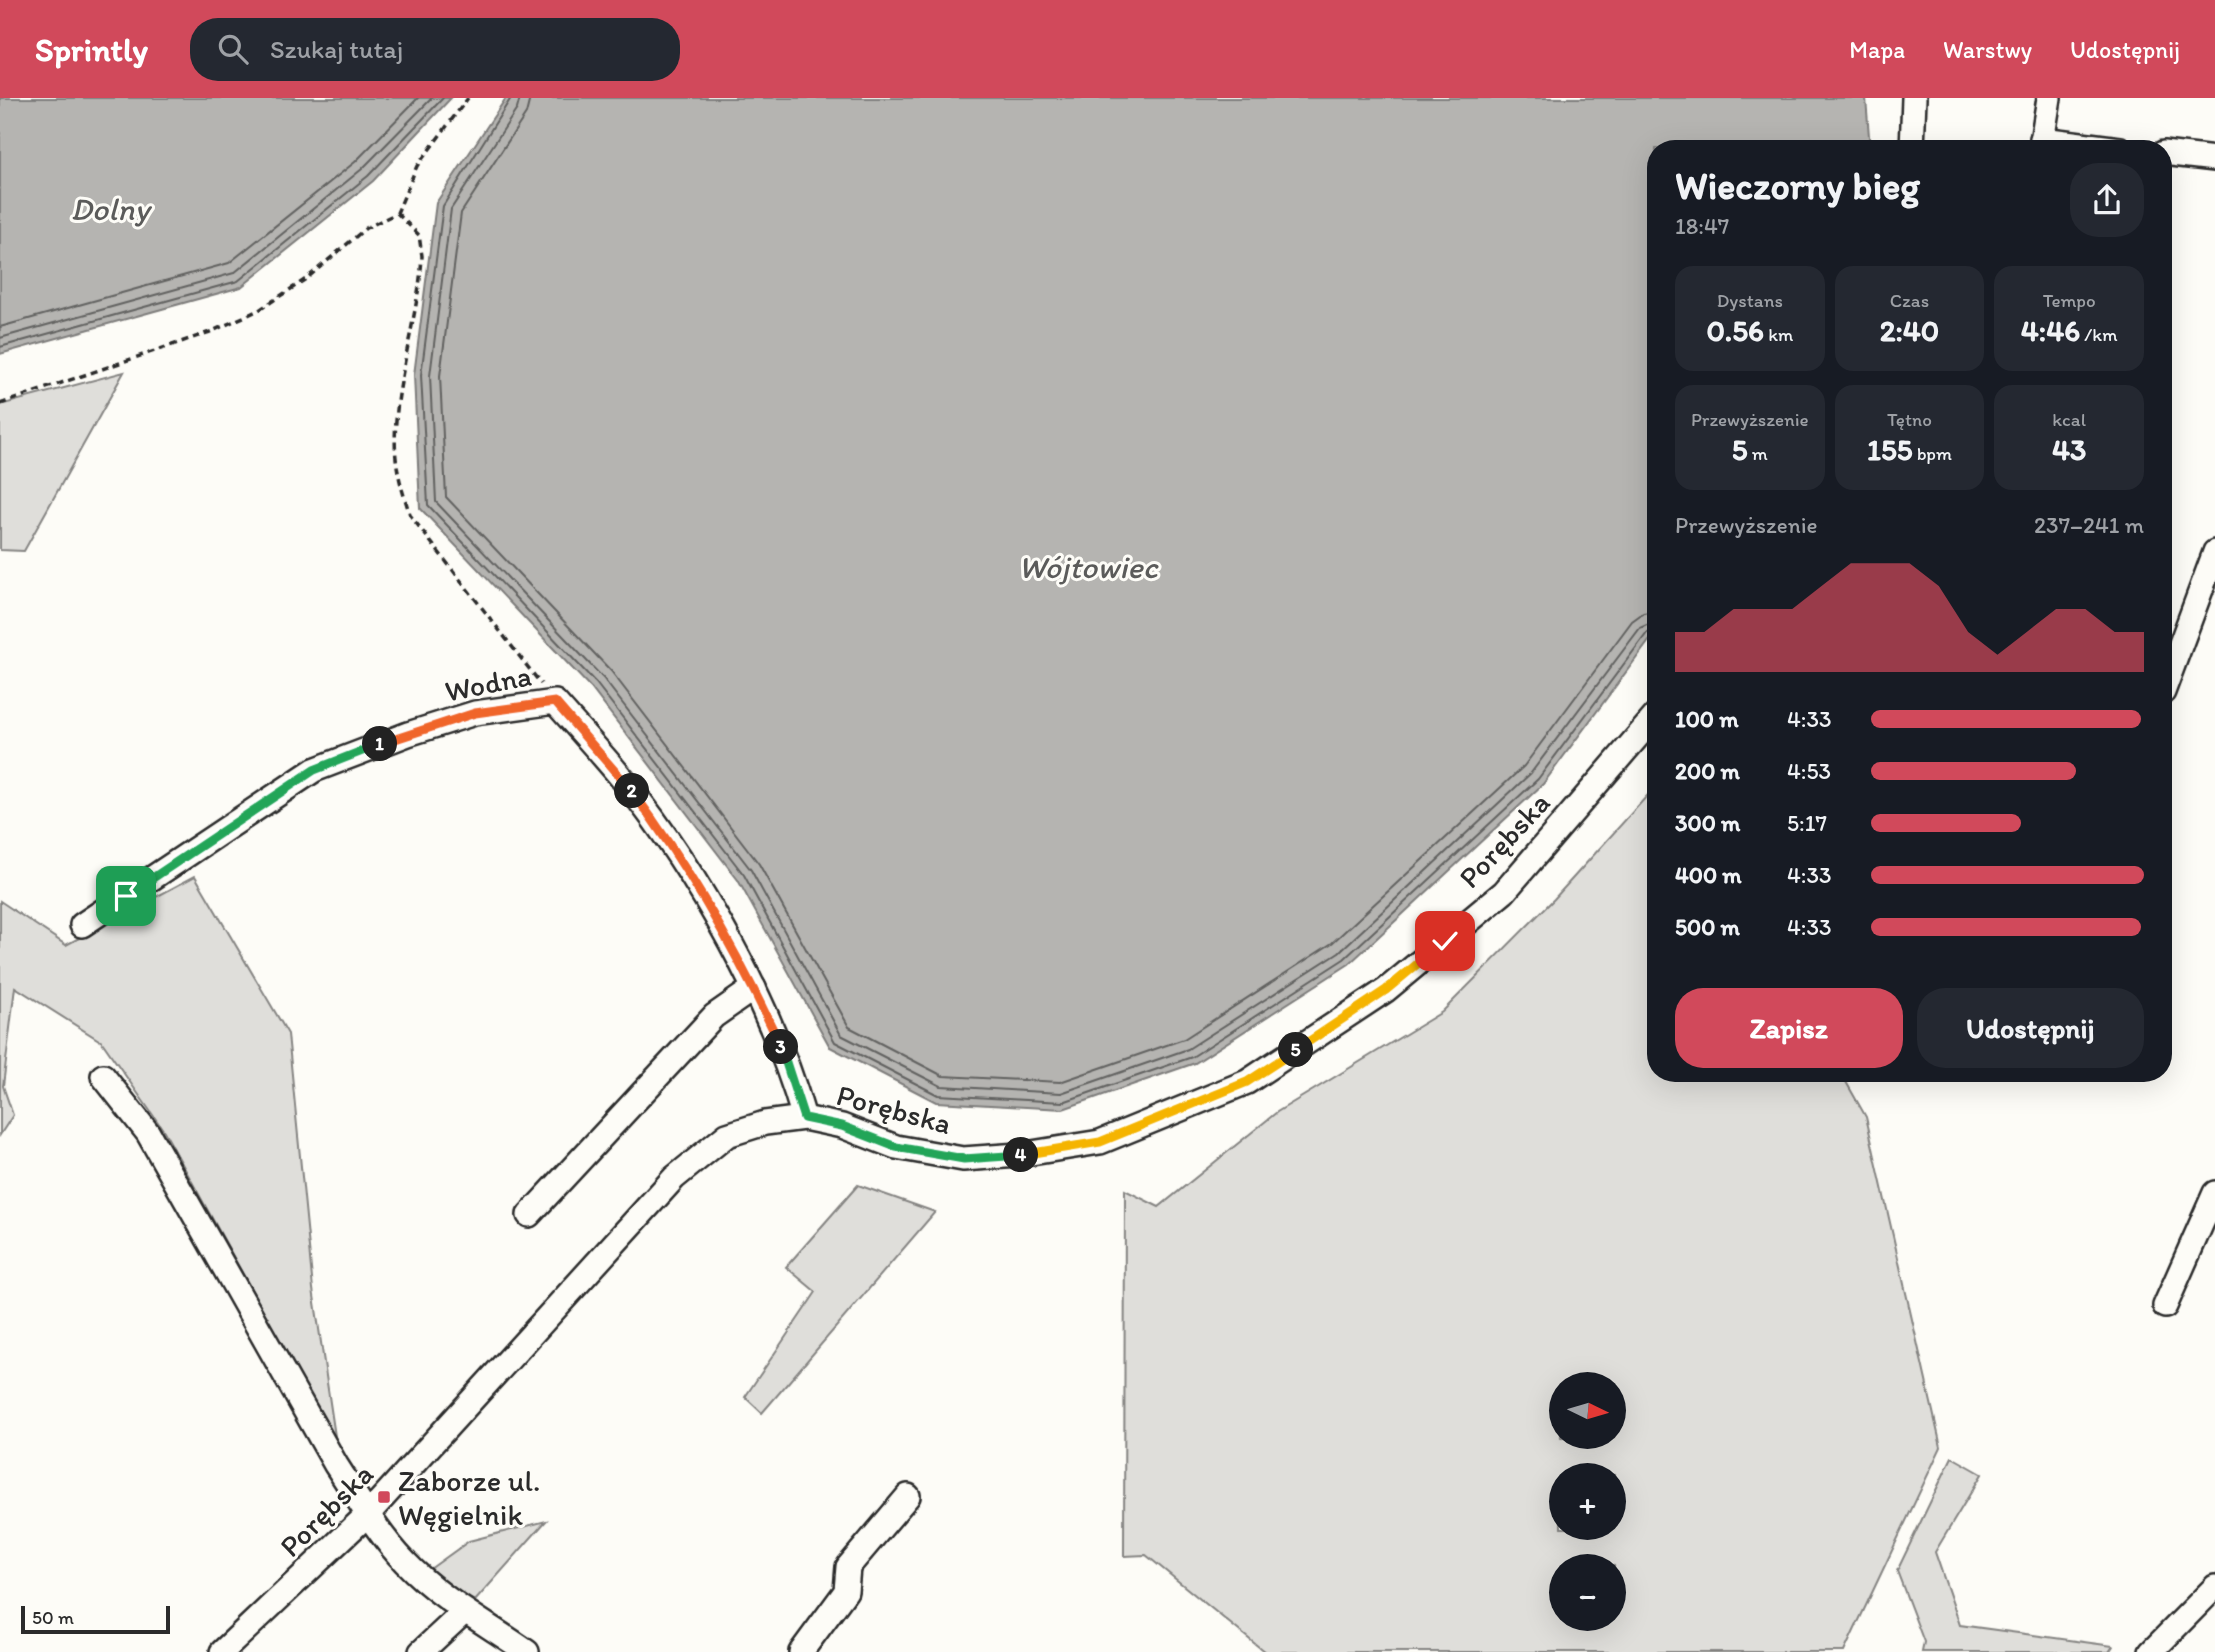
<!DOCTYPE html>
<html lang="pl">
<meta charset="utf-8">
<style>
:root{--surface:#171b24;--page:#242831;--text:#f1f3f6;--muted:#9ea1a6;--accent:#d1495b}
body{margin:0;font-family:Itim,sans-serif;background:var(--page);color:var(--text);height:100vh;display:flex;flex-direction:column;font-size:26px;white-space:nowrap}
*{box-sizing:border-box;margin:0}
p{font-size:23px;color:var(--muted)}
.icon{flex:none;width:38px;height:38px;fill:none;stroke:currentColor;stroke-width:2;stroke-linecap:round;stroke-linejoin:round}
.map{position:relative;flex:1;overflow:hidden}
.panel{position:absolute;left:1647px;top:42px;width:525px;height:942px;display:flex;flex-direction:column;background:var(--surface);border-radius:28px;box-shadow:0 7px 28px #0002}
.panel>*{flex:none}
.needle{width:46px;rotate:95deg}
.controls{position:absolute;left:1549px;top:1274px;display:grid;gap:14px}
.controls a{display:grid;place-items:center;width:77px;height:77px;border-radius:50%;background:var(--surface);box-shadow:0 7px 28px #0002;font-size:35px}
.scale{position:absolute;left:21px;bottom:18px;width:149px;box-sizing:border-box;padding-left:7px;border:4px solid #2b2b2b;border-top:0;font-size:19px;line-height:24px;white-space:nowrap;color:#2b2b2b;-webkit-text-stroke:5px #fdfcf7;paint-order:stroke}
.pin{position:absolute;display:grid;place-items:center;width:60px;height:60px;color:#fff;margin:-30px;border-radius:14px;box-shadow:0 4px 10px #0006}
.km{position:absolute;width:35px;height:35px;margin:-18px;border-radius:50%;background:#222;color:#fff;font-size:19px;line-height:35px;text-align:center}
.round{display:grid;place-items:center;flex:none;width:74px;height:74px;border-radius:28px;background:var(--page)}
.summary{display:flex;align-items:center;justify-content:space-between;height:119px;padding:0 28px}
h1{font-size:38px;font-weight:700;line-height:52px}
.figures{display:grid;grid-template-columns:repeat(3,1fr);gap:10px;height:119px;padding:7px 28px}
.figures div{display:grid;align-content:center;border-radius:18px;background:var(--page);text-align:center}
.figures b{font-size:30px;font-weight:700}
.figures small{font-size:19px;font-weight:400}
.figures p{font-size:19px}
.chart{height:196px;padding:14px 28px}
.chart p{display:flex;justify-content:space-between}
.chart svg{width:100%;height:126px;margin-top:7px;fill:var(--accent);opacity:.7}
.cta{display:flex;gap:14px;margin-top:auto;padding:14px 28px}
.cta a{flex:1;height:80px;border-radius:28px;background:var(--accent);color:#fff;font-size:28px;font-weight:700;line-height:80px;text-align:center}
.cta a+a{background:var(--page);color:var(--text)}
ul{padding:0 28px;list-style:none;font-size:23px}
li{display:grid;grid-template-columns:112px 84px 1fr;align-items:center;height:52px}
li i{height:18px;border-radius:9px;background:var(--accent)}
header{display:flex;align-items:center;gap:42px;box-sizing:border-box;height:98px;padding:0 35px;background:var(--accent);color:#fff}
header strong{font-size:33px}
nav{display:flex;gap:38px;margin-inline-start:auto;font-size:24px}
.search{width:490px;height:63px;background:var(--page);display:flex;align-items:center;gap:18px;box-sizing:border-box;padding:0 24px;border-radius:28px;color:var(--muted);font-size:26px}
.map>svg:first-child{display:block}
</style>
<header>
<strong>Sprintly</strong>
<div class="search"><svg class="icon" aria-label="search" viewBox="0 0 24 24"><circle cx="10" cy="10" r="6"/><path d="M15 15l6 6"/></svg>Szukaj tutaj</div>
<nav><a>Mapa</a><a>Warstwy</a><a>Udostępnij</a></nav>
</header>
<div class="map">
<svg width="2215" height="1554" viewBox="0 0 2215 1554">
<rect width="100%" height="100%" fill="#fdfcf7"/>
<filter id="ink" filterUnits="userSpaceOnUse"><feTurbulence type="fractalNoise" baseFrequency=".0143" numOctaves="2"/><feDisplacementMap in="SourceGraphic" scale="14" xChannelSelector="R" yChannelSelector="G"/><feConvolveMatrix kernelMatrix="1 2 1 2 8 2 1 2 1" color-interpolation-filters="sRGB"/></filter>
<g filter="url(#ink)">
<g fill="#dfdeda" stroke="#858482" stroke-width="2" fill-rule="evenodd">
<path d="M 124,274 L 24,453 L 0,452 L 0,307 Z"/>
<path d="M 1655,689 L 1656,975 L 1841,975 L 1866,1019 L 1941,1349 L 1844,1554 L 1265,1554 L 1146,1457 L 1124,1458 L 1125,1092 L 1159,1109 L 1277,1014 L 1442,914 L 1554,801 ZM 1561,1286 L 1614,1286 L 1614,1339 L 1561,1339 ZM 1561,1377 L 1614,1377 L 1614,1430 L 1561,1430 ZM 1561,1468 L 1614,1468 L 1614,1521 L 1561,1521 Z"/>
<path d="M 195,778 L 288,936 L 313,1191 L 336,1345 L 164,1033 L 102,944 L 15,889 L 3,988 L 13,1017 L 0,1037 L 0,803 L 66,847 Z"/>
<path d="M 858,1087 L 935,1114 L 762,1315 L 745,1299 L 816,1194 L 786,1169 Z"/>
<path d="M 1952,1359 L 1982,1376 L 1935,1454 L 1960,1527 L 2113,1548 L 2109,1554 L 1922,1554 L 1924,1544 L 1897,1473 Z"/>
<path d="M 546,1423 L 475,1503 L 461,1497 L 430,1471 L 469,1443 Z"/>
</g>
<g fill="#b5b4b1" stroke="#7e7d7b" stroke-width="2">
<path d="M 0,0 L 451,0 L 373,83 L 241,189 L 0,256 Z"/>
<path d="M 506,0 L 1866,0 L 1870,51 L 1656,51 L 1655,535 L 1543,686 L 1349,866 L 1195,965 L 1063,1011 L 936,1004 L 830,949 L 738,782 L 591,590 L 420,410 L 414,277 L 436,105 Z"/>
</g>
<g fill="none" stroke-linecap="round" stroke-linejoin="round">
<g stroke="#626261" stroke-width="2">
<path d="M 511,0 L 443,108 L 421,277 L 428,407 L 596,585 L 744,777 L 835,944 L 938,997 L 1063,1004 L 1192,959 L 1344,861 L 1538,681 L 1647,535 L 1656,532"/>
<path d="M 520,0 L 517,11 L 451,111 L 430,278 L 436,404 L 603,580 L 751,772 L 841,937 L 941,988 L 1061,995 L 1188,951 L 1339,854 L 1531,675 L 1640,530 L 1656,523"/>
<path d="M 530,0 L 526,16 L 461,115 L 440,278 L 446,399 L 611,573 L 759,766 L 849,929 L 943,978 L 1060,984 L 1184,941 L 1332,845 L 1524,668 L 1632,523 L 1643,515 L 1656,513"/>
<path d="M 0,229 L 229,165 L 355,64 L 418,0"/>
<path d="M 0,240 L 234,175 L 362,71 L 432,0"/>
<path d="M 0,249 L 238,183 L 368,78 L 443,0"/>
</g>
<g stroke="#2b2b2b" stroke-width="28">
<g id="minor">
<path d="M 2042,41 L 2120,51"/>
<path d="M 2041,50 L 2049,0"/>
<path d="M 1912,51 L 1914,0"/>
<path d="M 2163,55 L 2215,61"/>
<path d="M 2163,594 L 2215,454"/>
<path d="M 82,827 L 314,672 L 408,636 L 475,615 L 555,604 C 579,631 603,657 625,684 C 699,776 772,907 804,1020"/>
<path d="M 103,978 L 148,1035 L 336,1367 C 357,1399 378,1436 405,1464 C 440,1501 486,1525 527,1554"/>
<path d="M 529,1117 L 714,918 L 754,890"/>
<path d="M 2165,1208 L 2215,1095"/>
<path d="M 222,1554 L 368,1416 L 674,1080 L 727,1037 L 765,1025 L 804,1020 L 842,1028 L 896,1049 L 963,1061 L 1019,1057 L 1100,1044 L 1247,984 L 1386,892 L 1504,794 L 1656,617"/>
<path d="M 421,1554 L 464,1514"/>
<path d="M 801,1554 L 846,1493 L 848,1469 L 908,1398"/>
<path d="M 2151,1554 L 2215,1489"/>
</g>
</g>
<g stroke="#2b2b2b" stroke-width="3.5" stroke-dasharray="7 5" stroke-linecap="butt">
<path d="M 397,115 L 419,137 L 422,158 C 419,221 390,298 396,360 C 398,380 404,398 410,417 L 541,586"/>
<path d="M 0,306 L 210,234 L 259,212 L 306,181 L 366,130 L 397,115 L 417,68 L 468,0"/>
</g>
<use href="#minor" stroke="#fdfcf7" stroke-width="23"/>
</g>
</g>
<g fill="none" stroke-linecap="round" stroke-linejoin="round" filter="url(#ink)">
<g stroke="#fff" stroke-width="14">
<path id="split-1" d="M 126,798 L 314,672 L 380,646"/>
</g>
<g stroke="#fff" stroke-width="14">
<path id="split-2" d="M 380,646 L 475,615 L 555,604 L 632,693"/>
</g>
<g stroke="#fff" stroke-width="14">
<path id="split-3" d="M 632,693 C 691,773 740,859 781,949"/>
</g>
<g stroke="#fff" stroke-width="14">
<path id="split-4" d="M 781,949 L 804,1020 L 842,1028 L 896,1049 L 964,1061 L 1021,1057"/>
</g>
<g stroke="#fff" stroke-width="14">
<path id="split-5" d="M 1021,1057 L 1100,1044 L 1247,984 L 1296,952"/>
</g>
<g stroke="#fff" stroke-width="14">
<path id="split-6" d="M 1296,952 L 1386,892 L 1445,843"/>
</g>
<use href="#split-1" stroke="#22a559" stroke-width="9"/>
<use href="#split-2" stroke="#f0652b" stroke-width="9"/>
<use href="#split-3" stroke="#f0652b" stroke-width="9"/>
<use href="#split-4" stroke="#22a559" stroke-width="9"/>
<use href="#split-5" stroke="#f5b400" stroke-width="9"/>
<use href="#split-6" stroke="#f5b400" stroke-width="9"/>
</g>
<rect fill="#d1495b" stroke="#fdfcf7" stroke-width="2.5" x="377" y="1392" width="14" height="14" rx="3.5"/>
<g text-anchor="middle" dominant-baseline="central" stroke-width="6" stroke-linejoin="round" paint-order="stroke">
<g font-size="30" fill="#2b2b2b" stroke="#fdfcf7">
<text transform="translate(488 585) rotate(-11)">Wodna</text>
<text transform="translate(1504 742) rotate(-47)">Porębska</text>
<text transform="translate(894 1011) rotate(15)">Porębska</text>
<text transform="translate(326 1412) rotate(-45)">Porębska</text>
</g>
<g font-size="30" fill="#2b2b2b" stroke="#fdfcf7" text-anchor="start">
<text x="398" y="1382">Zaborze ul.<tspan x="398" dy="34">Węgielnik</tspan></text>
</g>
<g font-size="32" font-style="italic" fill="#5b5b5a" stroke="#fdfcf7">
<text x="110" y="111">Dolny</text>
<text x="1088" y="469">Wójtowiec</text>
</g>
</g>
</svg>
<div class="controls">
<a><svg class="needle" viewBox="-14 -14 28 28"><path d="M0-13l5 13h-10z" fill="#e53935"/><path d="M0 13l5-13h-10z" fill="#9ea1a6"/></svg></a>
<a>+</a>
<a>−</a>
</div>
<div class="scale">50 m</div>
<div class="pin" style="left:126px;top:798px;background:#1e9e55"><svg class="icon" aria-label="arrive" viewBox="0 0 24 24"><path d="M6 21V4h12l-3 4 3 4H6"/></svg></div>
<div class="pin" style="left:1445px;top:843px;background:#d93025"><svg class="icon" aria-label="check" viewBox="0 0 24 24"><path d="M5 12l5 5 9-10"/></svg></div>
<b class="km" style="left:380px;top:646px">1</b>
<b class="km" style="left:632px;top:693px">2</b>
<b class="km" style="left:781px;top:949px">3</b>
<b class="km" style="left:1021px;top:1057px">4</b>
<b class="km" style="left:1296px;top:952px">5</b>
<section class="panel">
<div class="summary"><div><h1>Wieczorny bieg</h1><p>18:47</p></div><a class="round"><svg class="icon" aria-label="share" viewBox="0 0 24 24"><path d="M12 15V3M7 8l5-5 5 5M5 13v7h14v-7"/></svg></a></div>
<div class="figures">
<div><p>Dystans</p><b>0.56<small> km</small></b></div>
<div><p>Czas</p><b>2:40</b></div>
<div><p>Tempo</p><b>4:46<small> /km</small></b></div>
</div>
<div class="figures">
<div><p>Przewyższenie</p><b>5<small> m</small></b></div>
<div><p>Tętno</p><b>155<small> bpm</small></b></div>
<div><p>kcal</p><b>43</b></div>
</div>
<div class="chart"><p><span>Przewyższenie</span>237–241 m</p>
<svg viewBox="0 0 160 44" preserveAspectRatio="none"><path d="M0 44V30L10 30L20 22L30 22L40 22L50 14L60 6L70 6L80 6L90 14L100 30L110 38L120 30L130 22L140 22L150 30L160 30V44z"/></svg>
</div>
<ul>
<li><b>100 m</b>4:33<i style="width:99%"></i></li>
<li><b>200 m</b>4:53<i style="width:75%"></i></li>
<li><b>300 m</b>5:17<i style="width:55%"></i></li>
<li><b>400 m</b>4:33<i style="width:100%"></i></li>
<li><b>500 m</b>4:33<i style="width:99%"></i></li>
</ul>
<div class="cta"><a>Zapisz</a><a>Udostępnij</a></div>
</section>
</div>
